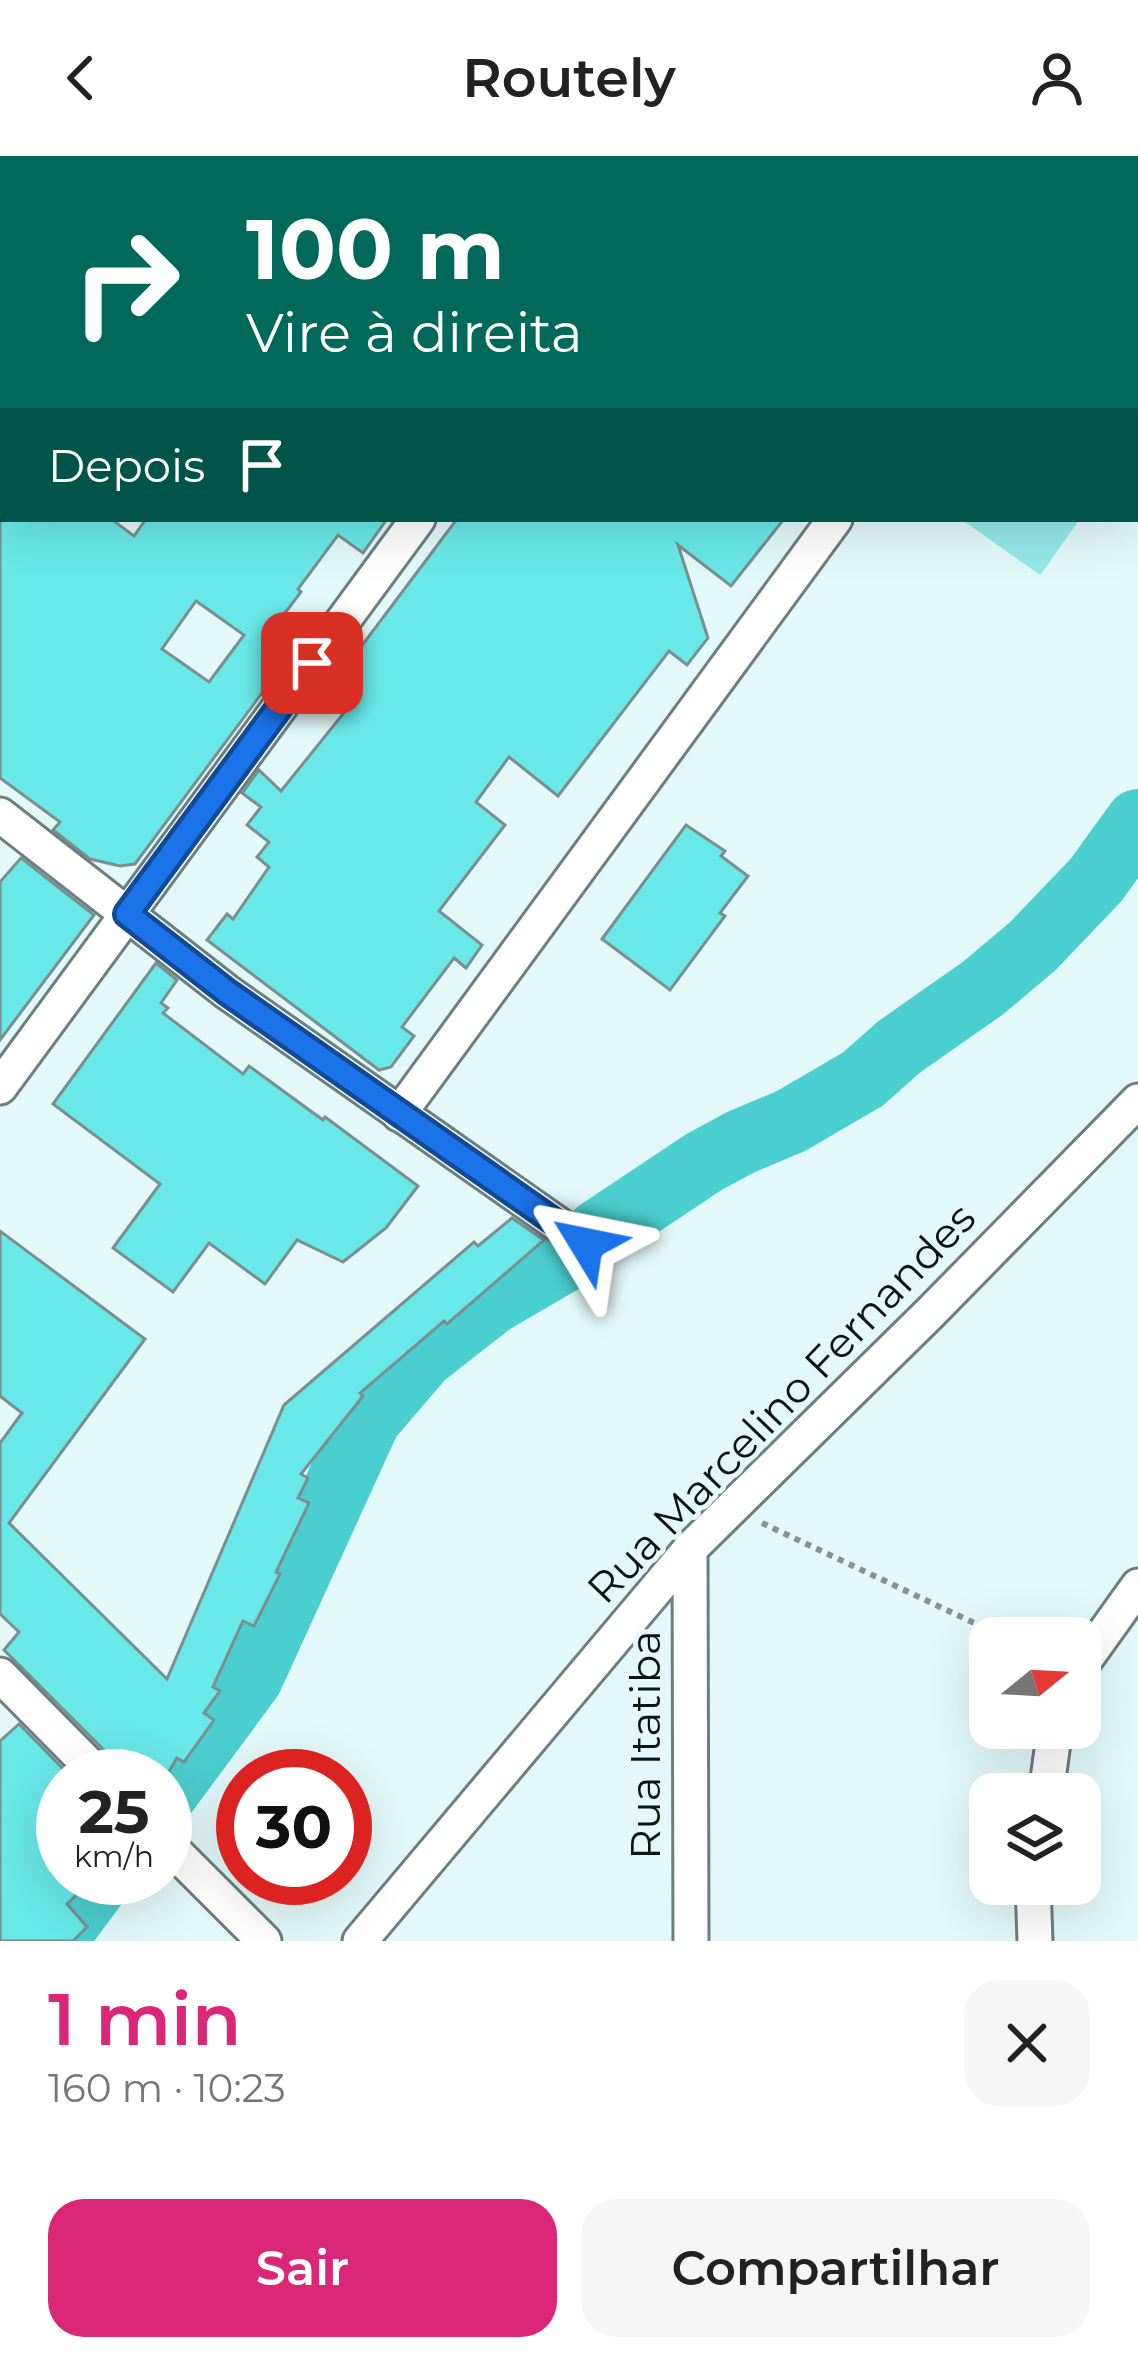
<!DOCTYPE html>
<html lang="pt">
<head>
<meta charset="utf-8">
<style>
	:root { --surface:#fff; --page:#f6f6f6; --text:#222; --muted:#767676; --accent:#db2777 }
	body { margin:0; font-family:Montserrat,sans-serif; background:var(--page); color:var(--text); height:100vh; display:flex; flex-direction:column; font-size:45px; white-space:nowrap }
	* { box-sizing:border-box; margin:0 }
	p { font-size:39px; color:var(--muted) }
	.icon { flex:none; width:66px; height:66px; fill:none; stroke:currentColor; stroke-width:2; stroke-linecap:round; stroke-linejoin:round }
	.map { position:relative; height:1785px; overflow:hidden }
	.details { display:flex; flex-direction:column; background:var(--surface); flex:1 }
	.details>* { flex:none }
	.banner { position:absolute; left:0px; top:0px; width:1140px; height:366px; box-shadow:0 12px 48px #0002; background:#00695c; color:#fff; overflow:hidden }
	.needle { width:78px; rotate:72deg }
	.buttons { position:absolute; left:969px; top:1461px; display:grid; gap:24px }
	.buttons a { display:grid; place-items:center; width:132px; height:132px; border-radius:24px; background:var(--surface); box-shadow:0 12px 48px #0002; font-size:60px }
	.speed { position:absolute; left:36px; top:1593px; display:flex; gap:24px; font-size:60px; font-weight:700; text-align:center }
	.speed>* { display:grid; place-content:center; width:156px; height:156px; border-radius:50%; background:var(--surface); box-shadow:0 12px 48px #0002; line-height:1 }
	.speed small { font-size:30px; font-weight:400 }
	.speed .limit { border:18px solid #d22; background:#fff; color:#111 }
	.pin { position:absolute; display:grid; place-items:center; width:102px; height:102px; color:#fff; margin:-51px; border-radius:24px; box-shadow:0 6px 18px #0006 }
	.me { position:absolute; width:132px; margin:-66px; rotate:305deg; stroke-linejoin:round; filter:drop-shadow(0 0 9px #0008) }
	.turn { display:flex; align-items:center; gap:42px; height:252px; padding:0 48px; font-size:54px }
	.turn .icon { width:156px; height:156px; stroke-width:2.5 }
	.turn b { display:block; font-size:84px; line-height:102px }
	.then { display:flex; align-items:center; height:114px; padding:0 48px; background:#0003; gap:24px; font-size:45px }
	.round { display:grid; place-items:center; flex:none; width:126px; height:126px; border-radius:36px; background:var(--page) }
	.headline { display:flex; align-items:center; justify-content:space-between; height:204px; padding:0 48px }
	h1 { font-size:72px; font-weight:600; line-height:90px; color:var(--accent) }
	.action { display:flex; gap:24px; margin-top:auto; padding:24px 48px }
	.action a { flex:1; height:138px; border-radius:36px; background:var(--accent); color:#fff; font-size:48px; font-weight:600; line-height:138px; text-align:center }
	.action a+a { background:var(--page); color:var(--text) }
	header { display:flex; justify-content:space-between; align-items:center; height:156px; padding:0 48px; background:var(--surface); font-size:54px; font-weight:600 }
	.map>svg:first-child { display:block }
</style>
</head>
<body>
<header><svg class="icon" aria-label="back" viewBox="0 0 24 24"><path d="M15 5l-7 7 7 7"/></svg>Routely<svg class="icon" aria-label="person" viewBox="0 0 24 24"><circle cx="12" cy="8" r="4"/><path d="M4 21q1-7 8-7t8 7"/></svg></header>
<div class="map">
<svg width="1138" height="1785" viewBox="0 0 1138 1785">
	<rect width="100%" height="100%" fill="#e3f9f9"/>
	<polygon fill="#93e9e9" points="961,363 1080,363 1040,419"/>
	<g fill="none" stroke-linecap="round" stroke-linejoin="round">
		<g stroke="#4bcecf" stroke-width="66">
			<polyline points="165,1637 250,1522 368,1263 422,1200 491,1146 578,1095 599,1076 704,1006 741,986 791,965 863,923 899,891 983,832 1033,790 1096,724 1138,666"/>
			<polyline points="53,1785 100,1722"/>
		</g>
	</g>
	<g fill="#69e8e9" stroke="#7a8f8e" stroke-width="3" fill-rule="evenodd">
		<path d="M0 363H111L134 380 146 363H387L363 397 338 379 298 433 301 436 285 457 295 464 280 485 294 494 135 708 120 710 90 703 53 674 60 666 0 622ZM196 445 244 479 209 526 162 493Z"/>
		<polygon points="457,363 784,363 731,430 678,389 708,482 687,509 669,495 558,640 509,601 476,646 505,669 439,755 482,789 466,812 454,802 402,871 414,880 391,911 379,914 207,784 227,758 233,763 269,711 257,701 269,686 247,669 261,651 242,637 259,614 281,635 351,548 330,532"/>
		<polygon points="686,669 725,695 721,700 748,720 720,757 725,760 670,834 602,783"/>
		<polygon points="21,702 94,759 0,884 0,726"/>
		<polygon points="156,807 177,824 161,847 168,852 163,857 243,918 249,910 323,964 325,961 418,1030 386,1072 343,1106 297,1084 265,1128 209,1087 173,1136 113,1092 160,1028 53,948"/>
		<polygon points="512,1062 544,1084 447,1168 444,1165 360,1237 363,1240 301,1318 308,1322 298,1342 309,1347 276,1416 280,1418 254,1470 243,1465 213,1531 220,1535 204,1557 214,1564 184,1606 177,1602 165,1622 120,1620 115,1605 4,1494 19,1476 0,1458 0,1287 22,1257 0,1240 0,1075 145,1183 9,1367 167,1523 284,1249 474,1086 478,1090"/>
		<polygon points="19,1568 70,1620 63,1620 63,1722 94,1722 67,1748 87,1771 73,1785 0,1785 0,1585"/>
	</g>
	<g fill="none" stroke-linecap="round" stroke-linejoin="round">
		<defs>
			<g id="street">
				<polyline points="942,0 946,3"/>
				<polyline points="23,3 24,0"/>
				<polyline points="265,3 267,0"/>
				<polyline points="683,3 685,0"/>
				<polyline points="1098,3 1101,0"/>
				<polyline points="0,101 3,88"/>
				<polyline points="1137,132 1138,133"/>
				<polyline points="0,244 3,242"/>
				<polyline points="0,659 227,836 586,1088"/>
				<polyline points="0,931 418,363"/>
				<polyline points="399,958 835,363"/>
				<polyline points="690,1393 691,1785"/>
				<polyline points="1080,1511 1138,1430"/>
				<polyline points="0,1519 100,1620"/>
				<polyline points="1046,1638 1055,1572"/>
				<polyline points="165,1686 264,1785"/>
				<polyline points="1033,1728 1035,1785"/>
				<polyline points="360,1785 690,1393 930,1157 1138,945"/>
			</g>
		</defs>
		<use href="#street" stroke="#6c7f7f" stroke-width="39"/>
		<polyline stroke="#839393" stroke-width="6" stroke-dasharray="6 6" stroke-linecap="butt" points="762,1367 1006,1482"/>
		<use href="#street" stroke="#fff" stroke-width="33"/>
	</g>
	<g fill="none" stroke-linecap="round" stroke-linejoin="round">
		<defs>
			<polyline id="route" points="312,507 127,758 227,836 586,1088"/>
		</defs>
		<use href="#route" stroke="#114b97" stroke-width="30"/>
		<use href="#route" stroke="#1a73e8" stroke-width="21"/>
	</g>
	<g text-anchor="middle" stroke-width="10" stroke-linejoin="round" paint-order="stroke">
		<g font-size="42" fill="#0c1313" stroke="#e3f9f9">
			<text transform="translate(781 1247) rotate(-46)" y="15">Rua Marcelino Fernandes</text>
			<text transform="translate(645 1589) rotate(-90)" y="15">Rua Itatiba</text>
		</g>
	</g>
</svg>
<div class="buttons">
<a><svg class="needle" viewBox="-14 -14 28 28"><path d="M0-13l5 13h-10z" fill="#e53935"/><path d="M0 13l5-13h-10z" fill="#767676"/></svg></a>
<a><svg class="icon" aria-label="layers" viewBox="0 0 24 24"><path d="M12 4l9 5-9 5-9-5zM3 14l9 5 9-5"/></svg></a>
</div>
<div class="speed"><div>25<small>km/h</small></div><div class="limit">30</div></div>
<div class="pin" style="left:312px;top:507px;background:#d93025"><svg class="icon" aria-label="arrive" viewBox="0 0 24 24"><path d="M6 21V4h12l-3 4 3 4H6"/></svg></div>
<svg class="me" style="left:586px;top:1088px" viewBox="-20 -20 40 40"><path d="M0-17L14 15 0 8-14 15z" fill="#1a73e8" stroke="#fff" stroke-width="4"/></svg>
<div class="banner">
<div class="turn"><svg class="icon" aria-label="right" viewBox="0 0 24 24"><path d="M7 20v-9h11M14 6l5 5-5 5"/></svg><div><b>100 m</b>Vire à direita</div></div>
<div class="then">Depois<svg class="icon" aria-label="arrive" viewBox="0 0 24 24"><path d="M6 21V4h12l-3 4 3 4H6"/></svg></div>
</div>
</div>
<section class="details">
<div class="headline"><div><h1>1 min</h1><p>160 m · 10:23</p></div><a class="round"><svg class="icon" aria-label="close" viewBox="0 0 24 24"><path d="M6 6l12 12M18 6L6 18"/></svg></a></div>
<div class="action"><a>Sair</a><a>Compartilhar</a></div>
</section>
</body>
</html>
